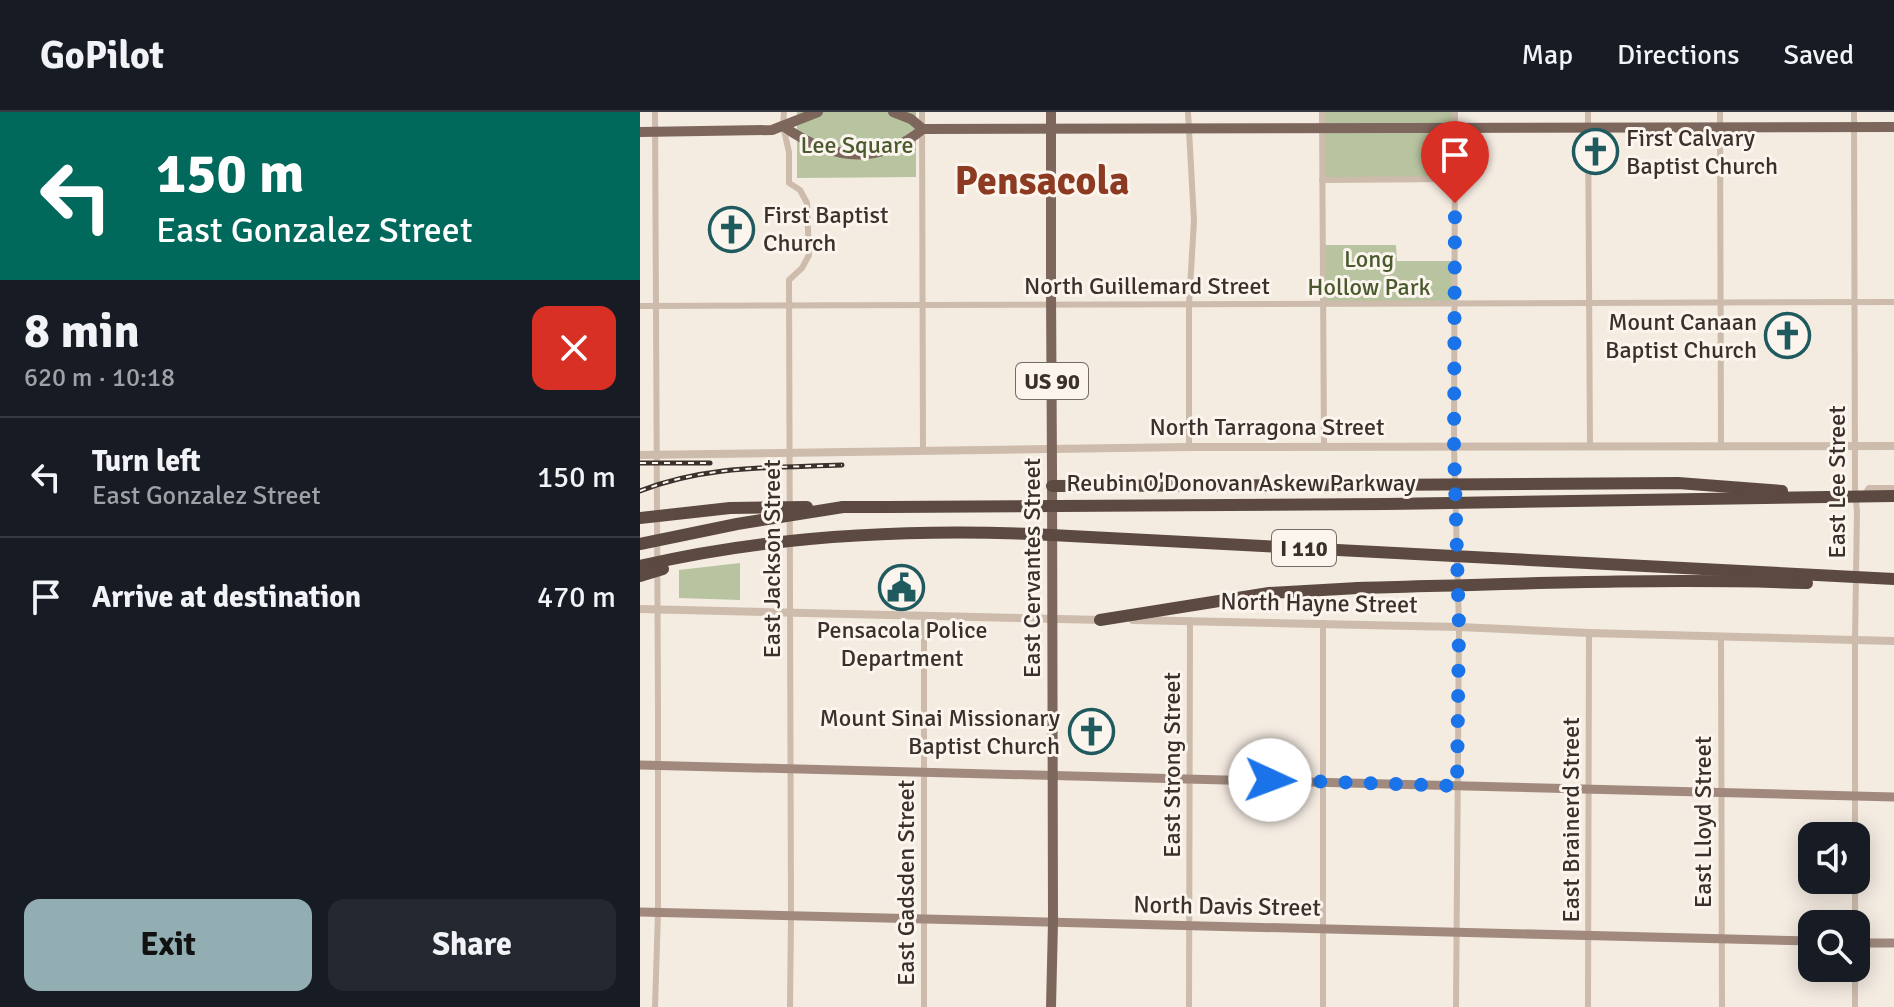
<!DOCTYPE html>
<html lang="en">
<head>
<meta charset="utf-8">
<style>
	:root { --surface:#171b24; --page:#242831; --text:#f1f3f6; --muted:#9ea1a6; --line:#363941; --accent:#92aeb2 }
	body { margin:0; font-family:Signika,sans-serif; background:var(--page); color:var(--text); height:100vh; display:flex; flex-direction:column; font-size:30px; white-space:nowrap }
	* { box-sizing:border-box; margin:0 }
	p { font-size:26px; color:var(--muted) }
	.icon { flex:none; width:44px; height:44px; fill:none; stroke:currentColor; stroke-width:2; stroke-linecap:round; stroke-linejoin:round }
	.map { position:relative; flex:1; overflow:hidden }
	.drawer { display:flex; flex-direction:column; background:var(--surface); width:640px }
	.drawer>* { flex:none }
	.banner { background:#00695c; color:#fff; overflow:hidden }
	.tools { position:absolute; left:1158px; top:710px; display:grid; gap:16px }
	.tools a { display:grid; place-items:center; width:72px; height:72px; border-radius:16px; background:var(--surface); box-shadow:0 4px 20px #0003; font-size:40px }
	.pin { position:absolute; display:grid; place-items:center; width:68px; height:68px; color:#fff; margin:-82px -34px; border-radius:50% 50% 50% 0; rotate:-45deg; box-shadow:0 0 8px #0007 }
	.pin .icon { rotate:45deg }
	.me { position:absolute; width:88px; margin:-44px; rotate:92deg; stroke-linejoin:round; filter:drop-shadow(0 0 6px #0008) }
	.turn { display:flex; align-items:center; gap:28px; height:168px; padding:0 24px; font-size:36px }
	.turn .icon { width:104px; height:104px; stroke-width:2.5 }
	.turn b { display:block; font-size:56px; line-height:68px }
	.round { display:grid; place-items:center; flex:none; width:84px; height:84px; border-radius:16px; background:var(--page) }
	.overview { display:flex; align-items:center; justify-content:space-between; height:136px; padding:0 24px }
	h1 { font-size:48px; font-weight:700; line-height:60px }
	.action { display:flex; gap:16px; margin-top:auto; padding:16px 24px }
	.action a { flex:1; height:92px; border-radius:16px; background:var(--accent); color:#111; font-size:32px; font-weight:700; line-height:92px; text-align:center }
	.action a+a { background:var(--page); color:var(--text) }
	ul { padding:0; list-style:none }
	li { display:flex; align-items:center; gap:24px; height:120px; padding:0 24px; border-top:2px solid var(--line) }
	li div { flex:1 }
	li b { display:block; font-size:30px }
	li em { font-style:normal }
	header { display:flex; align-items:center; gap:48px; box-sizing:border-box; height:112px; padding:0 40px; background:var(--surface); border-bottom:2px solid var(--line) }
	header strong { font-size:38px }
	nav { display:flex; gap:44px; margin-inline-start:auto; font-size:28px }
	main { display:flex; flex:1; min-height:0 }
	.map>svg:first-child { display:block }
</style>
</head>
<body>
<header>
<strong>GoPilot</strong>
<nav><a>Map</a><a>Directions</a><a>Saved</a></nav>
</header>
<main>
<section class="drawer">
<div class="banner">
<div class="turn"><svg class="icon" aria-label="left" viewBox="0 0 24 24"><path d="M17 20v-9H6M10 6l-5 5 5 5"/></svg><div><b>150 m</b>East Gonzalez Street</div></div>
</div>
<div class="overview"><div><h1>8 min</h1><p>620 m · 10:18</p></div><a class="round" style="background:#d93025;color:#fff"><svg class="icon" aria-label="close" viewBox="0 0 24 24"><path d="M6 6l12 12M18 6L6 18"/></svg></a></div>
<ul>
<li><svg class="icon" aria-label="left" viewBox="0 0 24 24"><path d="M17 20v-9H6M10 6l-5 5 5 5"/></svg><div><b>Turn left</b><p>East Gonzalez Street</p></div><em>150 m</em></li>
<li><svg class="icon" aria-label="arrive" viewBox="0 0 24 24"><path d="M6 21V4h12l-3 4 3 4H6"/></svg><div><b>Arrive at destination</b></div><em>470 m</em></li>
</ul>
<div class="action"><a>Exit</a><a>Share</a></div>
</section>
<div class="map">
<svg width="1254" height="895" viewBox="0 0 1254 895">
	<rect width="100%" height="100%" fill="#f4ebe1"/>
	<g fill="#b8c4a0">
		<polygon points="157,0 276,0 276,65 157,66"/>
		<polygon points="682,0 815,0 815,67 682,68"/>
		<polygon points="682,133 756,133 757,149 815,149 815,191 683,192"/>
		<polygon points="100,451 100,488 39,486 39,458"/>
	</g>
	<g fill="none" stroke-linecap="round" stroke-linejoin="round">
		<g stroke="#cdbbac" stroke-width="6">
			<polyline points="15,0 18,597 18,800 15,895"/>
			<polyline points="144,0 143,14 149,40 149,71 160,78 167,91 169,143 162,156 149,168 151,804 150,895"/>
			<polyline points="282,0 283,338"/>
			<polyline points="548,0 554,109 549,192 549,335"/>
			<polyline points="682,0 684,335"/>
			<polyline points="815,0 814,335 819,515 816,895"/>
			<polyline points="948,0 950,335"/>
			<polyline points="1080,0 1081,334"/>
			<polyline points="1214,0 1215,376 1217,400 1215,528 1215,724"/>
			<polyline points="682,68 815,67"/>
			<polyline points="0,194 1254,190"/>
			<polyline points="1223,385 1229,376 1254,376"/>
			<polyline points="284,504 284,895"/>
			<polyline points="1081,524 1082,895"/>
			<polyline points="1215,768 1215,812"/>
			<polyline points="1215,856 1215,895"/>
			<polyline points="549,895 550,508"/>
			<polyline points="683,895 683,511"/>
			<polyline points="948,895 949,521"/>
		</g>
		<g stroke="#cdbbac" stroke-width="8">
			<polyline points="0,343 549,335 1254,334"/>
			<polyline points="0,497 463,508"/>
			<polyline points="493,508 819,515 949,521 1254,529"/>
		</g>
		<g stroke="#a18a7d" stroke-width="9">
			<polyline points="0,653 1254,685"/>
			<polyline points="0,800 1172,829"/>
			<polyline points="1216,831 1254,831"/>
		</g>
		<g stroke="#7d675c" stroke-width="10">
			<polyline points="253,0 271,7 283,17"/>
			<polyline points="411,0 411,179"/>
			<path d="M143 14C189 47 237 55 283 17L1254 15"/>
			<polyline points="0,20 132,18 178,0"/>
			<polyline points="411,895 413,810 412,358"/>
		</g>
		<g stroke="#5c4a42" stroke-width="12">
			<polyline points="412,374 724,373"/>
			<polyline points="203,395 248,395"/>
			<polyline points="460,508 629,481 718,476"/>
		</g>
		<defs>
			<g id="rail">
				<polyline points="0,351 70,351"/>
				<path d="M0 379C67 353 132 356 202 353"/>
			</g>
		</defs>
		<use href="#rail" stroke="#3b302b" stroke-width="5"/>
		<use href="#rail" stroke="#fbf5ee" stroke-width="2" stroke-dasharray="6" stroke-linecap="butt"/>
		<polyline stroke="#7d675c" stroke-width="10" points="411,179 412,358"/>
		<g stroke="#5c4a42" stroke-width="12">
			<polyline points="724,373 1038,371 1142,379"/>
			<polyline points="248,395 747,392 1254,384"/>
			<polyline points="0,406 90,396 167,395"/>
			<polyline points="0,432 97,412 203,395"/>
			<path d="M0 454C128 424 261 417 392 422L1254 467"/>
			<polyline points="0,464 23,457"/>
			<path d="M718 476C868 472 1017 466 1167 471"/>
		</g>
	</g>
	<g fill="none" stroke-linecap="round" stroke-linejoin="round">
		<polyline stroke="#1a73e8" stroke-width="14" stroke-dasharray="0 25.2" points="630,668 817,674 819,515 814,335 815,91"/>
	</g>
	<defs>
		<symbol id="church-ring" viewBox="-11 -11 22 22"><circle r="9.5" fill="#fbf5ee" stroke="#1f5a5e" stroke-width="1.5"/><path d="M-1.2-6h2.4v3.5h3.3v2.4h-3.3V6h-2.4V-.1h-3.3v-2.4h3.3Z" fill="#1f5a5e"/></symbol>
		<symbol id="civic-ring" viewBox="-11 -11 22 22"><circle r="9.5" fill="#fbf5ee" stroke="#1f5a5e" stroke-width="1.5"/><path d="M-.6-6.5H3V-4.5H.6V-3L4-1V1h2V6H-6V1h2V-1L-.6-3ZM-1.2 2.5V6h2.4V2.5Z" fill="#1f5a5e"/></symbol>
	</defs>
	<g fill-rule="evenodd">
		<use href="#church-ring" x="930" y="14" width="51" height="51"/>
		<use href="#church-ring" x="66" y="92" width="51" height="51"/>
		<use href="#church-ring" x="1122" y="198" width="51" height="51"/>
		<use href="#civic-ring" x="236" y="450" width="51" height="51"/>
		<use href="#church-ring" x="426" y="594" width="51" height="51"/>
	</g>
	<g text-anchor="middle" stroke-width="6" stroke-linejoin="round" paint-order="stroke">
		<g fill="#fbf5ee" stroke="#756b66" stroke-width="2">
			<rect x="376" y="251" width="72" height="36" rx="6"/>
			<rect x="632" y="418" width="64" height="36" rx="6"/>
		</g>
		<g font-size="22" font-weight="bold" fill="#3b302b">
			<text x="412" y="277">US 90</text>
			<text x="664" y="444">I 110</text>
		</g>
		<g font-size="24" fill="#3b302b" stroke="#fbf5ee" text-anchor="start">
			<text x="986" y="34">First Calvary<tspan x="986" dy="28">Baptist Church</tspan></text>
			<text x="123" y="111">First Baptist<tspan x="123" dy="28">Church</tspan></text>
			<text x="1117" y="218" text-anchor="end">Mount Canaan<tspan x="1117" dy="28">Baptist Church</tspan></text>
			<text x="262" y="526" text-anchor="middle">Pensacola Police<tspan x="262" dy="28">Department</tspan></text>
			<text x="420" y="614" text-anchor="end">Mount Sinai Missionary<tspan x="420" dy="28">Baptist Church</tspan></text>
		</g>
		<g font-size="24" fill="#4a5a2e" stroke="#fbf5ee">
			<text x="217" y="41">Lee Square</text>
			<text x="729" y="155">Long<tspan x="729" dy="28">Hollow Park</tspan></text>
		</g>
		<g font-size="24" fill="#3b302b" stroke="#fbf5ee">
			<text x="507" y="182">North Guillemard Street</text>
			<text x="627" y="323">North Tarragona Street</text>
			<text transform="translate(1197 370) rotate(-90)" y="8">East Lee Street</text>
			<text x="601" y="379">Reubin O'Donovan Askew Parkway</text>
			<text transform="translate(132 447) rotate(-90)" y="8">East Jackson Street</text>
			<text transform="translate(392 456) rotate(-90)" y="8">East Cervantes Street</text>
			<text transform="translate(679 491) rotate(1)" y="8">North Hayne Street</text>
			<text transform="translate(532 653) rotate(-90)" y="8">East Strong Street</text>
			<text transform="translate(931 708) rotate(-90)" y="8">East Brainerd Street</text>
			<text transform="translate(1063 710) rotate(-90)" y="8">East Lloyd Street</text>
			<text transform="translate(266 771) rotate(-90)" y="8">East Gadsden Street</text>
			<text transform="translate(587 794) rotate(1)" y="8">North Davis Street</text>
		</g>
		<g font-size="40" font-weight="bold" fill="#8c3b22" stroke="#fbf5ee">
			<text x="402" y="82">Pensacola</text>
		</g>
	</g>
</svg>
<div class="tools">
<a><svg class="icon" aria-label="sound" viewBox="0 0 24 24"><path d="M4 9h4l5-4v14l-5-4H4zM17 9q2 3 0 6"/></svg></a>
<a><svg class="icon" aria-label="search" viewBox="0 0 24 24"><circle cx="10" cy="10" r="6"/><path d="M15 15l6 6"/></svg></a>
</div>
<div class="pin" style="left:815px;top:91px;background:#d93025"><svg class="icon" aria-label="arrive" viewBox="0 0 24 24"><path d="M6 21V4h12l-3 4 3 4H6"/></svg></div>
<svg class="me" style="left:630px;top:668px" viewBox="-20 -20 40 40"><circle r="19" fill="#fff"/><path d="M0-13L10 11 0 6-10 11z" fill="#1a73e8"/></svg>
</div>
</main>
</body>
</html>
